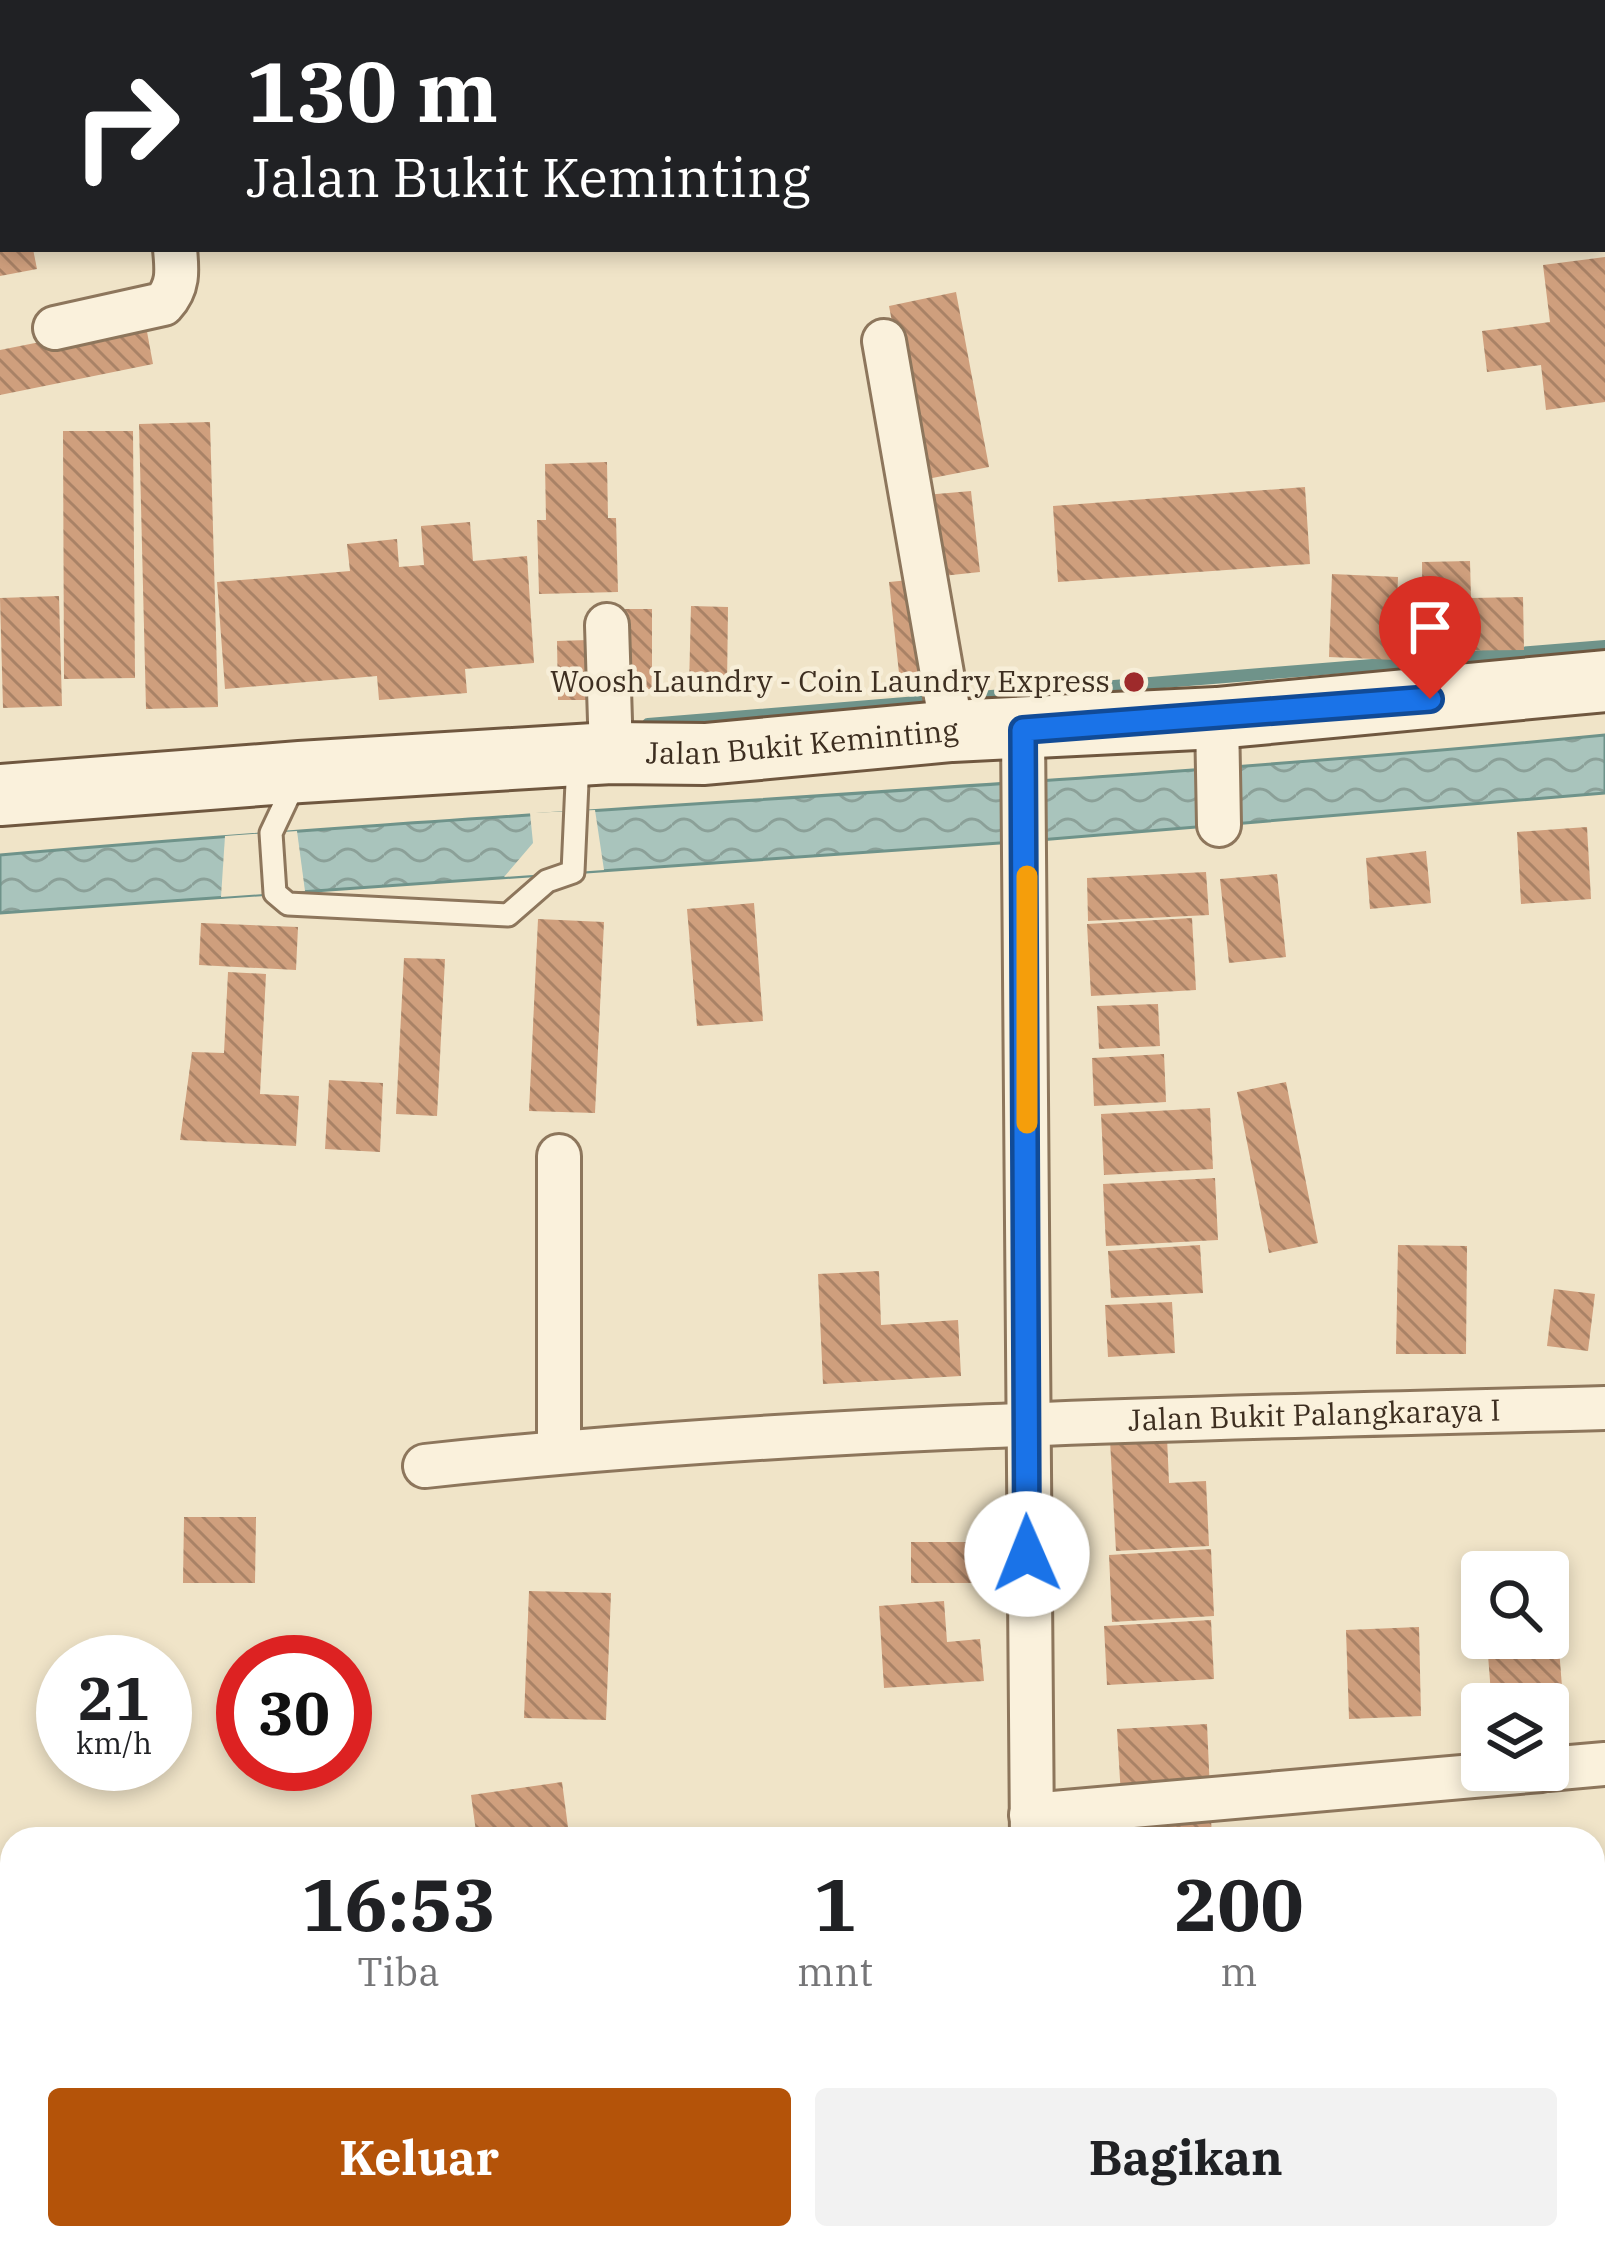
<!DOCTYPE html>
<html lang="id">
<head>
<meta charset="utf-8">
<style>
	:root { --surface:#fff; --page:#f2f2f2; --text:#202124; --muted:#757577; --accent:#b45309 }
	body { margin:0; font-family:"IBM Plex Serif",serif; background:var(--page); color:var(--text); height:100vh; display:flex; flex-direction:column; font-size:45px; white-space:nowrap }
	* { box-sizing:border-box; margin:0 }
	p { font-size:39px; color:var(--muted) }
	.icon { flex:none; width:66px; height:66px; fill:none; stroke:currentColor; stroke-width:2; stroke-linecap:round; stroke-linejoin:round }
	.map { position:relative; flex:1; overflow:hidden }
	.details { position:absolute; left:0px; top:1827px; width:1605px; height:423px; display:flex; flex-direction:column; background:var(--surface); border-radius:36px 36px 0 0; box-shadow:0 6px 18px #0003 }
	.details>* { flex:none }
	.banner { position:absolute; left:0px; top:0px; width:1605px; height:252px; box-shadow:0 6px 18px #0003; background:#202124; color:#fff; overflow:hidden }
	.controls { position:absolute; left:1461px; top:1551px; display:grid; gap:24px }
	.controls a { display:grid; place-items:center; width:108px; height:108px; border-radius:12px; background:var(--surface); box-shadow:0 6px 18px #0003; font-size:60px }
	.speed { position:absolute; left:36px; top:1635px; display:flex; gap:24px; font-size:60px; font-weight:700; text-align:center }
	.speed>* { display:grid; place-content:center; width:156px; height:156px; border-radius:50%; background:var(--surface); box-shadow:0 6px 18px #0003; line-height:1 }
	.speed small { font-size:30px; font-weight:400 }
	.speed .limit { border:18px solid #d22; background:#fff; color:#111 }
	.pin { position:absolute; display:grid; place-items:center; width:102px; height:102px; color:#fff; margin:-123px -51px; border-radius:50% 50% 50% 0; rotate:-45deg; box-shadow:0 0 12px #0007 }
	.pin .icon { rotate:45deg }
	.me { position:absolute; width:132px; margin:-66px; rotate:359deg; stroke-linejoin:round; filter:drop-shadow(0 0 9px #0008) }
	.turn { display:flex; align-items:center; gap:42px; height:252px; padding:0 48px; font-size:54px }
	.turn .icon { width:156px; height:156px; stroke-width:2.5 }
	.turn b { display:block; font-size:84px; line-height:102px }
	.eta { display:flex; justify-content:space-evenly; align-items:center; height:204px; text-align:center }
	.eta b { font-size:72px; font-weight:700; line-height:84px }
	.button { display:flex; gap:24px; margin-top:auto; padding:24px 48px }
	.button a { flex:1; height:138px; border-radius:12px; background:var(--accent); color:#fff; font-size:48px; font-weight:700; line-height:138px; text-align:center }
	.button a+a { background:var(--page); color:var(--text) }
	.map>svg:first-child { display:block }
</style>
</head>
<body>
<div class="map">
<svg width="1605" height="2248" viewBox="0 0 1605 2248">
	<defs>
		<pattern id="water-waves" width="16" height="10" patternUnits="userSpaceOnUse" patternTransform="scale(3)"><rect width="16" height="10" fill="#a9c4bc"/><path d="M0 5q4-4 8 0t8 0" fill="none" stroke="#8ba098"/></pattern>
		<pattern id="building-back-hatch" width="6" height="6" patternUnits="userSpaceOnUse" patternTransform="scale(3)"><rect width="6" height="6" fill="#cf9f7d"/><path d="M-1 5l2 2M0 0l6 6M5-1l2 2" fill="none" stroke="#a98266"/></pattern>
	</defs>
	<rect width="100%" height="100%" fill="#f0e4c8"/>
	<path fill="url(#water-waves)" stroke="#6f938a" stroke-width="3" d="M1605 735V793L1027 841 0 913V855C535 808 1071 787 1605 735Z"/>
	<g fill="#f0e4c8">
		<polygon points="595,810 604,870 504,877 533,843 530,813"/>
		<polygon points="297,831 305,891 221,897 225,836"/>
	</g>
	<g fill="none" stroke-linecap="round" stroke-linejoin="round">
		<polyline stroke="#6f938a" stroke-width="12" points="648,724 1605,646"/>
	</g>
	<g fill="url(#building-back-hatch)">
		<polygon points="0,249 33,249 37,269 0,276"/>
		<polygon points="1605,257 1605,402 1546,410 1541,365 1487,372 1482,331 1550,322 1543,265"/>
		<polygon points="956,292 989,467 922,480 889,306"/>
		<polygon points="145,321 153,364 0,395 0,350"/>
		<polygon points="210,422 218,707 146,709 139,424"/>
		<polygon points="63,431 133,431 135,678 64,679"/>
		<polygon points="607,462 608,518 616,518 618,592 539,594 537,520 546,520 545,464"/>
		<polygon points="1305,487 1310,564 1058,582 1053,506"/>
		<polygon points="971,491 980,572 933,577 925,495"/>
		<polygon points="470,522 473,561 527,556 534,663 465,669 467,693 379,700 377,676 225,689 217,582 350,571 347,544 397,539 399,567 424,565 421,526"/>
		<polygon points="1470,561 1471,598 1523,597 1524,650 1423,651 1422,562"/>
		<polygon points="1332,574 1398,577 1395,660 1329,657"/>
		<polygon points="919,579 930,678 900,682 889,582"/>
		<polygon points="59,596 62,706 3,708 0,598"/>
		<polygon points="691,606 728,607 727,687 689,687"/>
		<polygon points="625,609 652,609 652,689 625,690"/>
		<polygon points="588,640 589,700 558,700 557,641"/>
		<polygon points="1587,827 1591,899 1521,904 1517,832"/>
		<polygon points="1426,851 1431,903 1370,909 1366,858"/>
		<polygon points="1206,872 1209,915 1088,921 1087,878"/>
		<polygon points="1277,874 1286,957 1229,963 1220,879"/>
		<polygon points="754,903 763,1021 697,1026 687,909"/>
		<polygon points="1192,918 1196,990 1091,996 1087,924"/>
		<polygon points="538,919 604,922 595,1113 529,1111"/>
		<polygon points="201,923 298,927 296,970 199,965"/>
		<polygon points="404,958 445,959 437,1116 396,1114"/>
		<polygon points="228,972 266,974 260,1094 299,1096 296,1146 180,1140 192,1052 224,1053"/>
		<polygon points="1158,1004 1160,1046 1099,1049 1097,1006"/>
		<polygon points="1164,1054 1166,1102 1094,1106 1092,1058"/>
		<polygon points="329,1080 383,1083 380,1152 325,1149"/>
		<polygon points="1286,1082 1318,1243 1269,1253 1237,1092"/>
		<polygon points="1210,1108 1213,1169 1104,1175 1101,1114"/>
		<polygon points="1215,1178 1218,1240 1106,1246 1103,1184"/>
		<polygon points="1200,1245 1203,1293 1111,1298 1108,1251"/>
		<polygon points="1398,1245 1467,1246 1466,1354 1396,1354"/>
		<polygon points="879,1271 881,1325 958,1320 961,1376 823,1384 818,1274"/>
		<polygon points="1554,1289 1595,1294 1588,1351 1547,1346"/>
		<polygon points="1172,1302 1175,1353 1108,1357 1105,1305"/>
		<polygon points="1167,1437 1169,1483 1206,1481 1209,1546 1116,1551 1110,1440"/>
		<polygon points="184,1517 256,1517 255,1583 183,1583"/>
		<rect x="911" y="1542" width="91" height="41"/>
		<polygon points="1211,1549 1214,1616 1112,1622 1109,1555"/>
		<polygon points="529,1591 611,1593 606,1720 524,1718"/>
		<polygon points="944,1601 947,1642 980,1639 984,1681 884,1688 879,1606"/>
		<polygon points="1211,1620 1214,1679 1107,1685 1104,1626"/>
		<polygon points="1419,1627 1421,1716 1349,1719 1346,1630"/>
		<polygon points="1558,1635 1562,1687 1491,1694 1487,1642"/>
		<polygon points="1207,1724 1210,1792 1121,1797 1117,1729"/>
		<polygon points="562,1782 569,1835 477,1839 471,1795"/>
		<polygon points="1211,1819 1212,1839 1146,1839 1145,1822"/>
		<polygon points="0,1943 12,1943 12,2012 0,2011"/>
		<polygon points="0,2017 12,2018 12,2092 0,2092"/>
		<polygon points="928,2238 929,2248 862,2248 862,2245"/>
		<polygon points="1125,2238 1243,2238 1242,2248 1125,2248"/>
	</g>
	<g fill="none" stroke-linecap="round" stroke-linejoin="round">
		<defs>
			<g id="lane">
				<polyline points="978,0 979,3"/>
				<polyline points="297,778 271,833 275,893 288,904 508,915 547,881 573,872 578,760"/>
			</g>
			<g id="street">
				<polyline points="457,0 458,3"/>
				<polyline points="1602,23 1605,23"/>
				<path d="M55 328 163 304C179 287 177 270 175 249"/>
				<polyline points="884,341 952,731"/>
				<polyline points="607,625 611,753"/>
				<polyline points="1217,718 1219,825"/>
				<polyline points="1023,730 1032,1839"/>
				<polyline points="559,1156 559,1452"/>
				<path id="s1" d="M425 1466C817 1424 1211 1418 1605 1408"/>
				<polyline points="1548,1769 1605,1764"/>
				<polyline points="1031,1815 1541,1770"/>
				<polyline points="0,1928 12,1928"/>
				<polyline points="0,2115 12,2116"/>
				<polyline points="1593,2160 1605,2160"/>
				<polyline points="1059,2238 1059,2248"/>
				<polyline points="694,2248 805,2238"/>
			</g>
			<g id="secondary">
				<polyline points="188,3 200,0"/>
				<polyline points="0,51 3,50"/>
				<path id="s2" d="M0 795 300 772 611 753 705 754 952 731 1217 718 1605 681"/>
			</g>
		</defs>
		<use href="#lane" stroke="#8d765c" stroke-width="27"/>
		<use href="#street" stroke="#8d765c" stroke-width="48"/>
		<use href="#secondary" stroke="#6f573f" stroke-width="66"/>
		<use href="#lane" stroke="#faf1dc" stroke-width="21"/>
		<use href="#street" stroke="#faf1dc" stroke-width="42"/>
		<use href="#secondary" stroke="#faf1dc" stroke-width="60"/>
	</g>
	<g fill="none" stroke-linecap="round" stroke-linejoin="round">
		<defs>
			<polyline id="route" points="1027,1554 1023,730 1430,699"/>
		</defs>
		<use href="#route" stroke="#114b97" stroke-width="30"/>
		<use href="#route" stroke="#1a73e8" stroke-width="21"/>
		<polyline stroke="#f59e0b" stroke-width="21" points="1027,876 1027,1123"/>
	</g>
	<circle fill="#9e2a2b" stroke="#f7eed8" stroke-width="4.5" cx="1134" cy="682" r="12"/>
	<g text-anchor="middle" stroke-width="9" stroke-linejoin="round" paint-order="stroke">
		<g font-size="30" fill="#3d2e20" stroke="#f7eed8" text-anchor="end">
			<text x="1110" y="692">Woosh Laundry - Coin Laundry Express</text>
		</g>
		<g font-size="30" fill="#3d2e20" stroke="#f7eed8">
			<text dy="10" stroke="none"><textPath href="#s2" startOffset="804">Jalan Bukit Keminting</textPath></text>
			<text dy="10" stroke="none"><textPath href="#s1" startOffset="891">Jalan Bukit Palangkaraya I</textPath></text>
		</g>
	</g>
</svg>
<div class="controls">
<a><svg class="icon" aria-label="search" viewBox="0 0 24 24"><circle cx="10" cy="10" r="6"/><path d="M15 15l6 6"/></svg></a>
<a><svg class="icon" aria-label="layers" viewBox="0 0 24 24"><path d="M12 4l9 5-9 5-9-5zM3 14l9 5 9-5"/></svg></a>
</div>
<div class="speed"><div>21<small>km/h</small></div><div class="limit">30</div></div>
<div class="pin" style="left:1430px;top:699px;background:#d93025"><svg class="icon" aria-label="arrive" viewBox="0 0 24 24"><path d="M6 21V4h12l-3 4 3 4H6"/></svg></div>
<svg class="me" style="left:1027px;top:1554px" viewBox="-20 -20 40 40"><circle r="19" fill="#fff"/><path d="M0-13L10 11 0 6-10 11z" fill="#1a73e8"/></svg>
<div class="banner">
<div class="turn"><svg class="icon" aria-label="right" viewBox="0 0 24 24"><path d="M7 20v-9h11M14 6l5 5-5 5"/></svg><div><b>130 m</b>Jalan Bukit Keminting</div></div>
</div>
<section class="details">
<div class="eta">
<div><b>16:53</b><p>Tiba</p></div>
<div><b>1</b><p>mnt</p></div>
<div><b>200</b><p>m</p></div>
</div>
<div class="button"><a>Keluar</a><a>Bagikan</a></div>
</section>
</div>
</body>
</html>
